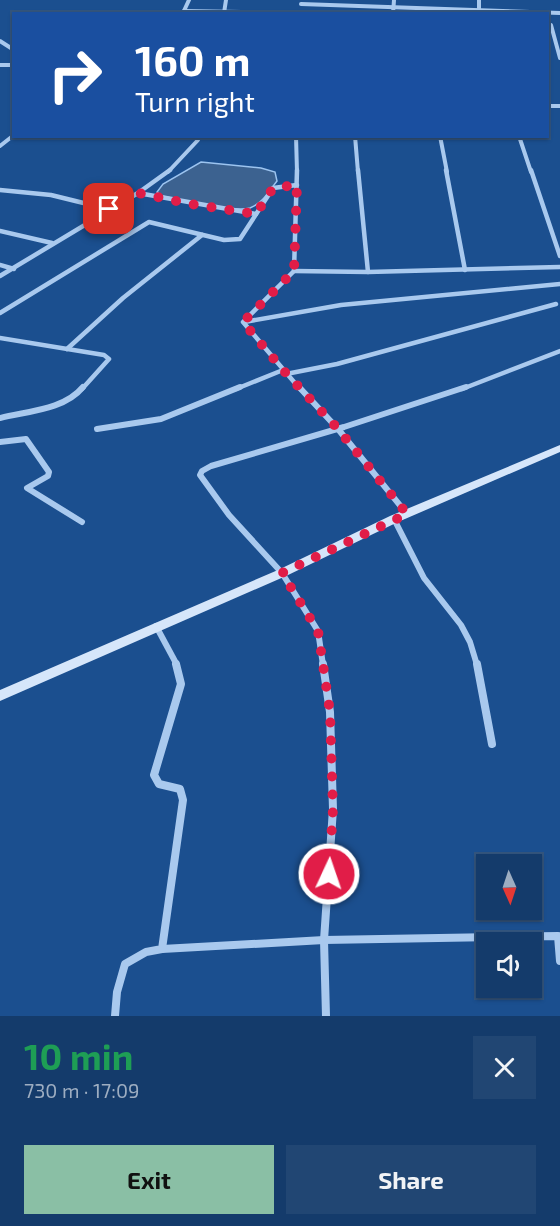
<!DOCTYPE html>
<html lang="en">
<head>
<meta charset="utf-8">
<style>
	:root { --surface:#143b6b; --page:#214673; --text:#f1f3f6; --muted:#9dadc1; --line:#33557e; --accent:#8abfa5 }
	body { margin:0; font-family:"Exo 2",sans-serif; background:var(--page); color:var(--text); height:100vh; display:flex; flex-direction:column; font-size:22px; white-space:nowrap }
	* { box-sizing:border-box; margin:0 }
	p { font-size:20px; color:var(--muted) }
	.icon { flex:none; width:33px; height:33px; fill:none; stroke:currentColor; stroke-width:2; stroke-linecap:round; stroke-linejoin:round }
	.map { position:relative; height:1016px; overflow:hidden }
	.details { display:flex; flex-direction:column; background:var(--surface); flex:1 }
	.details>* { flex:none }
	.hud { position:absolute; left:12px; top:12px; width:537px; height:126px; border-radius:0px; box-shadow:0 2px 4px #0004,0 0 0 2px var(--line); background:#1a4fa0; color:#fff; overflow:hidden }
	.needle { width:39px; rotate:177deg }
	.controls { position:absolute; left:476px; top:854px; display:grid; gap:12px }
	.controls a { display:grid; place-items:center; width:66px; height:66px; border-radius:0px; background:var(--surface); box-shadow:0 2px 4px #0004,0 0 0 2px var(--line); font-size:30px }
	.pin { position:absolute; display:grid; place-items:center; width:51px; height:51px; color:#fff; margin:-26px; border-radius:12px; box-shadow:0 3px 9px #0006 }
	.me { position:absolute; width:66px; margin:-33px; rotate:3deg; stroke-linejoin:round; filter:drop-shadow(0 0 4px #0008) }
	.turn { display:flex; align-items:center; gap:21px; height:126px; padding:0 24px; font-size:27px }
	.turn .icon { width:78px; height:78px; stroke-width:2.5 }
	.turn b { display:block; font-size:42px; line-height:51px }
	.round { display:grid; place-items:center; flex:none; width:63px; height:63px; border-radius:0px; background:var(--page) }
	.summary { display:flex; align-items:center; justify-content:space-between; height:102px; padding:0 24px }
	h1 { font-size:36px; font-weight:700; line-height:45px; color:#1e9e55 }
	.primary-button { display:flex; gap:12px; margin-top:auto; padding:12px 24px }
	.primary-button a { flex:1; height:69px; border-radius:0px; background:var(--accent); color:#111; font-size:24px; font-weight:700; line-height:69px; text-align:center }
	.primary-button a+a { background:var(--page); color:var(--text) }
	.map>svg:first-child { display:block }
</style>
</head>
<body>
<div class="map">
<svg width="560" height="1016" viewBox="0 0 560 1016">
	<rect width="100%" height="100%" fill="#1b4f8f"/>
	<path fill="#3c6290" stroke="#9cc4f0" stroke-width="1.5" d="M201 162 261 168 275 172 277 181C269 191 263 203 250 208 234 213 181 200 162 196L157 192 163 184Z"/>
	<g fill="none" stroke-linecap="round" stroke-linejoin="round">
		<g stroke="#a9c9ee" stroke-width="4">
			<polyline points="479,0 479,13"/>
			<polyline points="301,4 560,13"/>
			<polyline points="184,11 300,13"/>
			<polyline points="48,12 123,14"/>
			<polyline points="183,13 189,0"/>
			<polyline points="224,13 226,0"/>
			<polyline points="393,14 394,0"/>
			<polyline points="551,25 560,58"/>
			<polyline points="0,41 14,50"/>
			<polyline points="0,65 14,65"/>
			<polyline points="548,106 560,106"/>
			<polyline points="296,136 297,172"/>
			<polyline points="355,136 358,172"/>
			<polyline points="440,136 447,172"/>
			<polyline points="519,136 531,172"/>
			<polyline points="0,146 14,135"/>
			<polyline points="168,172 198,140 194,136"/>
		</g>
		<g stroke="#a9c9ee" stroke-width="4.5">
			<polyline points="297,170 294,271 243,322 300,389"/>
			<polyline points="358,170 368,272"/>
			<polyline points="446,170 465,270"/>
			<polyline points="531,170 560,256"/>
			<polyline points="0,190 51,195 108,209"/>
			<polyline points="138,193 256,214"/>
			<polyline points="0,231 52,243"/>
			<polyline points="0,265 14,269"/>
			<polyline points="294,271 368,272 560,267"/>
			<polyline points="0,276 138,193 170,170"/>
			<polyline points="0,313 149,222 224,240 240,239 273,188 297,185"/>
			<polyline points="244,322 341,305 560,284"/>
			<polyline points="0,338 104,355 109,359 82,389"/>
			<polyline points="67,349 123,298 202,235"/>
			<polyline points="286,374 337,364 556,304"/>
			<polyline points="236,389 283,370"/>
			<polyline points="462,389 560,351"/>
		</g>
		<g stroke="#a9c9ee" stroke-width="6">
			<polyline points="299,387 338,429 407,514"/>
			<path d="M0 418C28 411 64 410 83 387"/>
			<polyline points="97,429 161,419 240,387"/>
			<polyline points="0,442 26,439 49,472 48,476 27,488 82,522"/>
			<polyline points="394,519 424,578 461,625 470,642 477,665"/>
			<polyline points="156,626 177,665"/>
			<polyline points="323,665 318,631 282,573 229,515 200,475 202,471 211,466 344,427 466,387"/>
		</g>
		<g stroke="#a9c9ee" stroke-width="8">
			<polyline points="323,664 330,712 333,809 324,940 326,1016"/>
			<polyline points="477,664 492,744"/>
			<polyline points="162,949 324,940 558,936 560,961"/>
			<polyline points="115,1016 117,992 125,964 146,952 162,949 183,800 180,789 159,784 154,775 181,684 176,664"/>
		</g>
		<polygon fill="#d6e6fa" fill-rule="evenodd" points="560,445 560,452 398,522 286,576 0,701 0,690 278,570 390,516"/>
	</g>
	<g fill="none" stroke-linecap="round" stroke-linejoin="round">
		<polyline stroke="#e11d48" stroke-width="10" stroke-dasharray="0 18" points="109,209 138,193 190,204 256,214 273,188 297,185 294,271 243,322 283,370 338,429 407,514 282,573 318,631 330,712 333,809 329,874"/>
	</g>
</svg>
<div class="controls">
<a><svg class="needle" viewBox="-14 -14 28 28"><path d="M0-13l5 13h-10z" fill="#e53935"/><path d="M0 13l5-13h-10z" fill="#9dadc1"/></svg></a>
<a><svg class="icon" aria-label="sound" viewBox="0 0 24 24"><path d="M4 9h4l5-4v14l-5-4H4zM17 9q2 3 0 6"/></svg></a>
</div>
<div class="pin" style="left:109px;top:209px;background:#d93025"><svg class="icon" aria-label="arrive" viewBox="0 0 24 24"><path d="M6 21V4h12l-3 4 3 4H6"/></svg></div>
<svg class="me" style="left:329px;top:874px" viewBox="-20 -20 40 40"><circle r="17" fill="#e11d48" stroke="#fff" stroke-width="3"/><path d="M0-11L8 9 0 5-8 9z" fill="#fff"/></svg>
<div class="hud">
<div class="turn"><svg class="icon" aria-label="right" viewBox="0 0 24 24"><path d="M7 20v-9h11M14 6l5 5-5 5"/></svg><div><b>160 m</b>Turn right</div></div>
</div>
</div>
<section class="details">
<div class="summary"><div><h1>10 min</h1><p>730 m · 17:09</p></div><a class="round"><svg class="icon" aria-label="close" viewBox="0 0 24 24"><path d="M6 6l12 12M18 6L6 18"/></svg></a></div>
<div class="primary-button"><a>Exit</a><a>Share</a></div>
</section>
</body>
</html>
